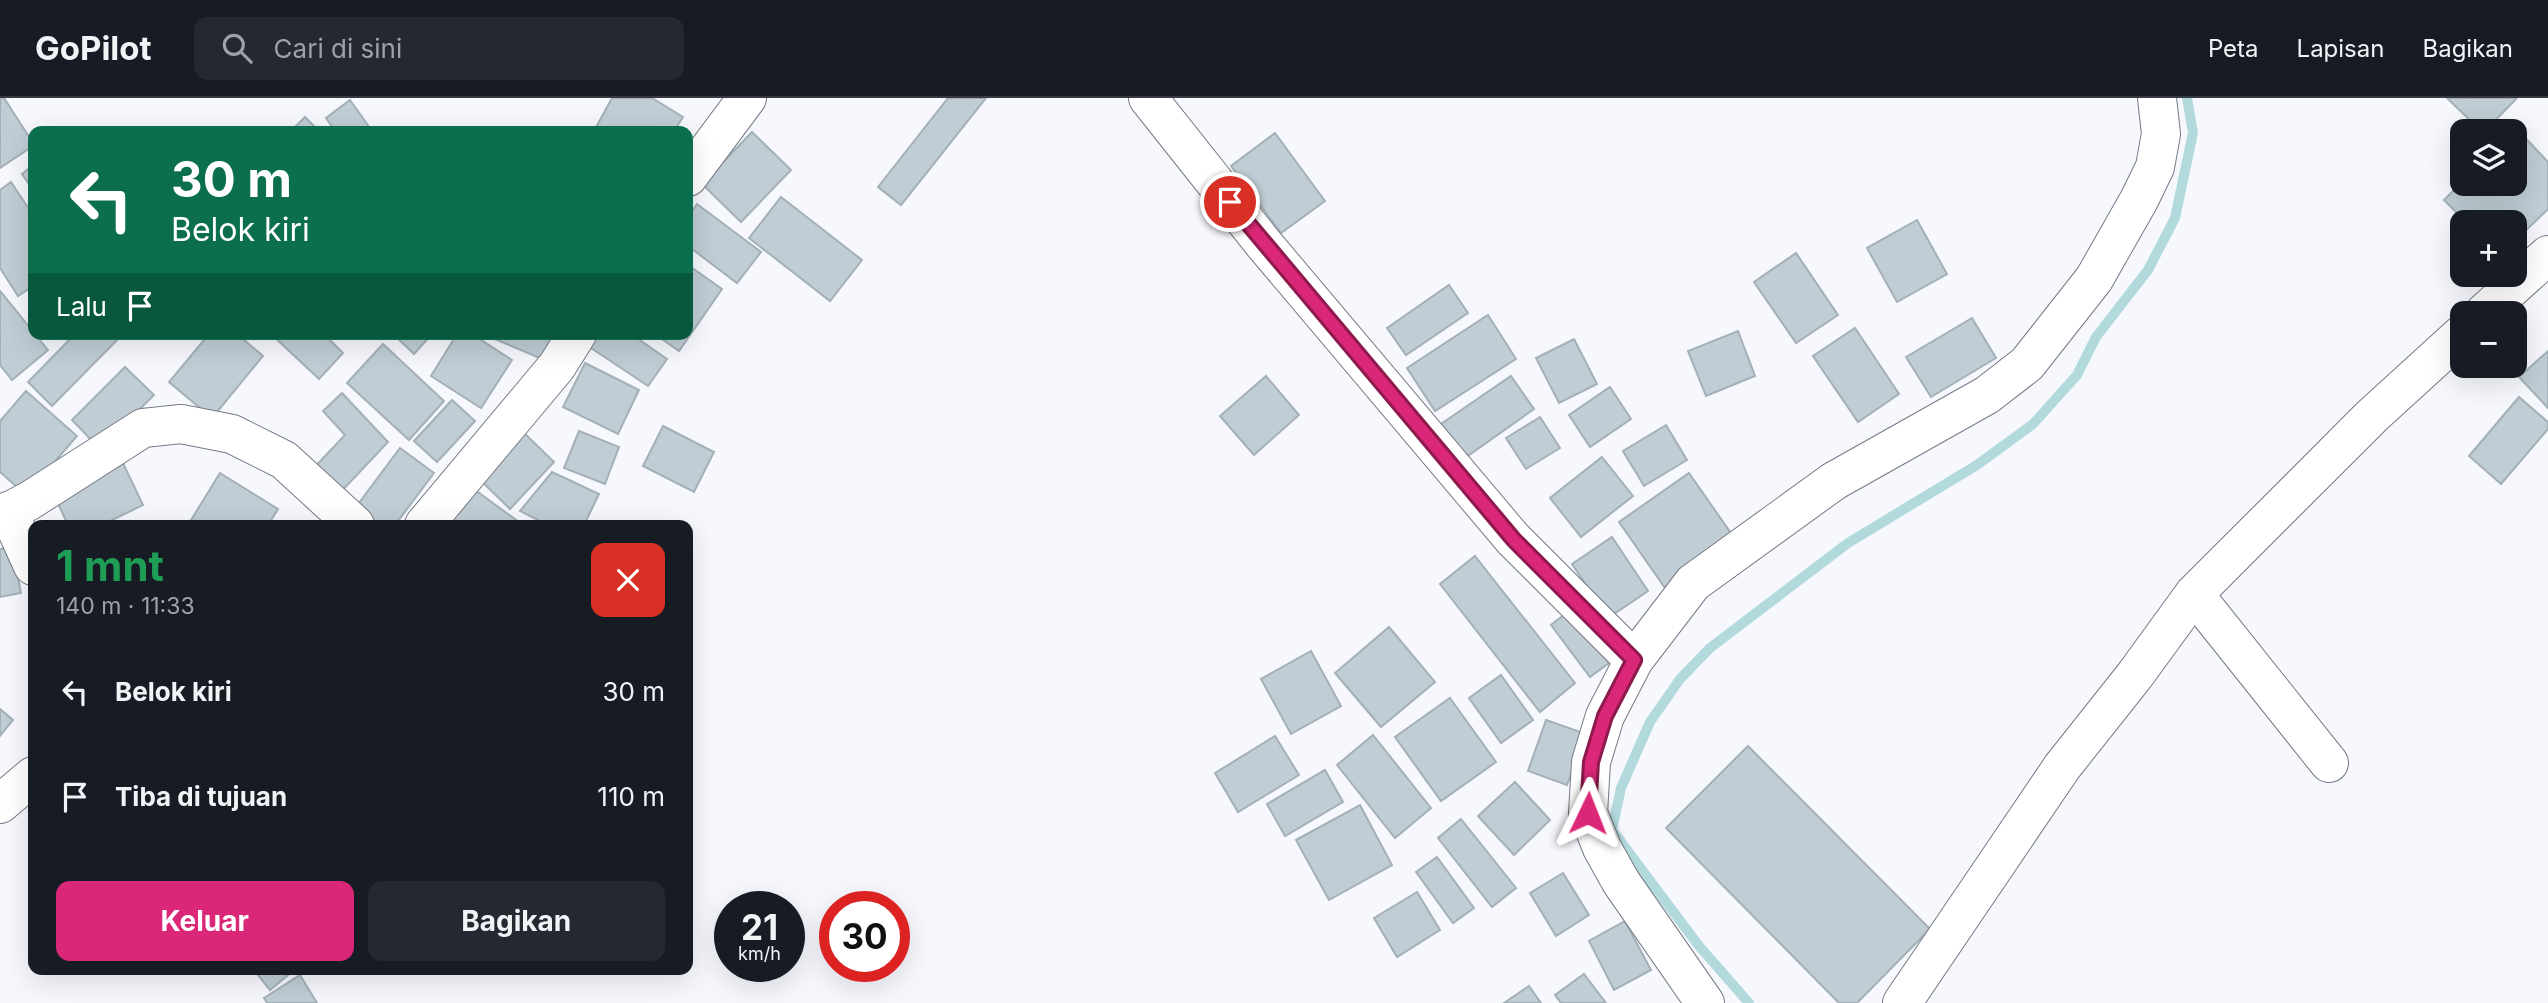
<!DOCTYPE html>
<html lang="id">
<head>
<meta charset="utf-8">
<style>
	:root { --surface:#171b24; --page:#242831; --text:#f1f3f6; --muted:#9ea1a6; --line:#363941; --accent:#db2777 }
	body { margin:0; font-family:Inter,sans-serif; background:var(--page); color:var(--text); height:100vh; display:flex; flex-direction:column; font-size:26px; white-space:nowrap }
	* { box-sizing:border-box; margin:0 }
	p { font-size:23px; color:var(--muted) }
	.icon { flex:none; width:38px; height:38px; fill:none; stroke:currentColor; stroke-width:2; stroke-linecap:round; stroke-linejoin:round }
	.map { position:relative; flex:1; overflow:hidden }
	.panel { position:absolute; left:28px; top:422px; width:665px; height:455px; display:flex; flex-direction:column; background:var(--surface); border-radius:14px; box-shadow:0 7px 28px #0002 }
	.panel>* { flex:none }
	.guide { position:absolute; left:28px; top:28px; width:665px; height:214px; border-radius:14px; box-shadow:0 7px 28px #0002; background:#0b6e4f; color:#fff; overflow:hidden }
	.fabs { position:absolute; left:2450px; top:21px; display:grid; gap:14px }
	.fabs a { display:grid; place-items:center; width:77px; height:77px; border-radius:14px; background:var(--surface); box-shadow:0 7px 28px #0002; font-size:35px }
	.speed { position:absolute; left:714px; top:793px; display:flex; gap:14px; font-size:35px; font-weight:700; text-align:center }
	.speed>* { display:grid; place-content:center; width:91px; height:91px; border-radius:50%; background:var(--surface); box-shadow:0 7px 28px #0002; line-height:1 }
	.speed small { font-size:18px; font-weight:400 }
	.speed .limit { border:10px solid #d22; background:#fff; color:#111 }
	.pin { position:absolute; display:grid; place-items:center; width:60px; height:60px; color:#fff; margin:-30px; border:4px solid #fff; border-radius:50%; box-shadow:0 2px 7px #0007 }
	.me { position:absolute; width:77px; margin:-38px; rotate:2deg; stroke-linejoin:round; filter:drop-shadow(0 0 5px #0008) }
	.turn { display:flex; align-items:center; gap:24px; height:147px; padding:0 28px; font-size:32px }
	.turn .icon { width:91px; height:91px; stroke-width:2.5 }
	.turn b { display:block; font-size:49px; line-height:60px }
	.then { display:flex; align-items:center; height:66px; padding:0 28px; background:#0003; gap:14px; font-size:26px }
	.round { display:grid; place-items:center; flex:none; width:74px; height:74px; border-radius:14px; background:var(--page) }
	.summary { display:flex; align-items:center; justify-content:space-between; height:119px; padding:0 28px }
	h1 { font-size:42px; font-weight:700; line-height:52px; color:#1e9e55 }
	.button { display:flex; gap:14px; margin-top:auto; padding:14px 28px }
	.button a { flex:1; height:80px; border-radius:14px; background:var(--accent); color:#fff; font-size:28px; font-weight:700; line-height:80px; text-align:center }
	.button a+a { background:var(--page); color:var(--text) }
	ul { padding:0; list-style:none }
	li { display:flex; align-items:center; gap:21px; height:105px; padding:0 28px }
	li div { flex:1 }
	li b { display:block; font-size:26px }
	li em { font-style:normal }
	header { display:flex; align-items:center; gap:42px; box-sizing:border-box; height:98px; padding:0 35px; background:var(--surface); border-bottom:2px solid var(--line) }
	header strong { font-size:33px }
	nav { display:flex; gap:38px; margin-inline-start:auto; font-size:24px }
	.search { width:490px; height:63px; background:var(--page); display:flex; align-items:center; gap:18px; box-sizing:border-box; padding:0 24px; border-radius:14px; color:var(--muted); font-size:26px }
	.map>svg:first-child { display:block }
</style>
</head>
<body>
<header>
<strong>GoPilot</strong>
<div class="search"><svg class="icon" aria-label="search" viewBox="0 0 24 24"><circle cx="10" cy="10" r="6"/><path d="M15 15l6 6"/></svg>Cari di sini</div>
<nav><a>Peta</a><a>Lapisan</a><a>Bagikan</a></nav>
</header>
<div class="map">
<svg width="2548" height="905" viewBox="0 0 2548 905">
	<rect width="100%" height="100%" fill="#f6f8fd"/>
	<g fill="none" stroke-linecap="round" stroke-linejoin="round">
		<polyline stroke="#b2dadd" stroke-width="10" points="1749,905 1699,848 1612,732 1621,690 1650,624 1680,581 1710,550 1848,445 1977,367 2033,326 2077,277 2096,239 2148,172 2175,120 2193,35 2187,0"/>
	</g>
	<g fill="#c0cdd5" stroke="#a4b0b8" stroke-width="2">
		<polygon points="0,0 4,0 33,45 33,48 0,70"/>
		<polygon points="612,0 652,0 683,19 674,33 594,33"/>
		<polygon points="948,0 986,0 901,107 878,89"/>
		<polygon points="2447,0 2517,0 2485,33 2481,33"/>
		<polygon points="350,2 372,33 335,33 326,20"/>
		<polygon points="305,19 319,33 291,33"/>
		<polygon points="2517,31 2548,64 2548,111 2515,143 2515,124 2466,124 2444,102 2462,84 2515,86 2515,33"/>
		<polygon points="752,34 791,72 741,124 702,86"/>
		<polygon points="1275,35 1325,103 1281,135 1231,68"/>
		<polygon points="33,67 33,92 22,76"/>
		<polygon points="11,84 33,117 33,188 18,198 0,170 0,92"/>
		<polygon points="781,99 862,162 830,203 749,140"/>
		<polygon points="697,106 761,154 737,185 688,148 688,119"/>
		<polygon points="1917,122 1947,176 1897,204 1867,150"/>
		<polygon points="1796,155 1838,217 1796,245 1754,184"/>
		<polygon points="688,167 722,191 679,253 655,236 688,236"/>
		<polygon points="1449,187 1468,215 1406,257 1387,230"/>
		<polygon points="0,193 48,252 12,282 0,267"/>
		<polygon points="1488,217 1516,261 1435,313 1407,270"/>
		<polygon points="1972,220 1996,260 1931,299 1906,259"/>
		<polygon points="1855,230 1899,296 1858,324 1813,258"/>
		<polygon points="1738,233 1755,278 1706,298 1688,253"/>
		<polygon points="75,236 123,236 52,308 28,284"/>
		<polygon points="209,236 237,236 263,258 212,320 169,284"/>
		<polygon points="271,236 324,236 343,255 319,281"/>
		<polygon points="393,236 432,236 414,256"/>
		<polygon points="457,236 472,236 512,262 481,310 431,278"/>
		<polygon points="483,236 566,236 554,266"/>
		<polygon points="596,236 631,236 667,261 648,288 588,248"/>
		<polygon points="1574,241 1597,286 1559,305 1536,260"/>
		<polygon points="383,246 444,303 409,342 347,285"/>
		<polygon points="2548,253 2548,310 2519,279"/>
		<polygon points="585,265 639,292 618,336 563,309"/>
		<polygon points="125,269 154,297 100,351 72,322"/>
		<polygon points="1266,278 1299,317 1254,357 1220,318"/>
		<polygon points="1511,278 1534,311 1462,362 1438,328"/>
		<polygon points="1610,289 1631,321 1590,349 1569,317"/>
		<polygon points="26,293 77,338 26,397 0,374 0,323"/>
		<polygon points="342,295 388,344 336,399 310,374 345,337 323,313"/>
		<polygon points="2519,299 2548,324 2548,331 2501,386 2469,358"/>
		<polygon points="452,302 475,323 437,364 414,343"/>
		<polygon points="1540,319 1560,350 1526,371 1506,340"/>
		<polygon points="1666,327 1687,362 1644,388 1623,353"/>
		<polygon points="663,328 714,354 694,394 643,368"/>
		<polygon points="518,329 554,364 510,411 474,376"/>
		<polygon points="579,333 619,349 605,386 564,370"/>
		<polygon points="400,350 434,375 395,427 371,427 353,413"/>
		<polygon points="1602,359 1633,398 1581,439 1550,400"/>
		<polygon points="122,363 143,407 102,427 68,427 54,397"/>
		<polygon points="552,374 599,396 584,427 548,427 520,413"/>
		<polygon points="220,375 278,411 268,427 188,427"/>
		<polygon points="1689,375 1735,441 1665,490 1619,424"/>
		<polygon points="471,389 523,427 451,427 446,423"/>
		<polygon points="1612,439 1648,493 1608,520 1572,466"/>
		<polygon points="12,449 21,495 0,499 0,451"/>
		<polygon points="1475,458 1575,585 1540,614 1440,486"/>
		<polygon points="1570,512 1609,565 1590,579 1551,527"/>
		<polygon points="1389,529 1435,584 1381,629 1335,575"/>
		<polygon points="1311,553 1341,608 1291,636 1261,581"/>
		<polygon points="1501,577 1533,622 1501,645 1469,600"/>
		<polygon points="1450,600 1496,664 1441,703 1395,639"/>
		<polygon points="0,611 13,622 0,638"/>
		<polygon points="1546,622 1586,636 1567,687 1528,673"/>
		<polygon points="1373,637 1431,710 1395,740 1337,667"/>
		<polygon points="1275,638 1299,677 1238,714 1215,675"/>
		<polygon points="1748,648 1930,831 1857,905 1839,905 1666,730"/>
		<polygon points="1325,672 1343,704 1285,738 1267,706"/>
		<polygon points="1515,684 1550,722 1514,757 1478,718"/>
		<polygon points="1360,707 1392,767 1329,802 1296,742"/>
		<polygon points="1461,721 1516,790 1492,809 1438,740"/>
		<polygon points="1437,759 1474,810 1453,825 1416,774"/>
		<polygon points="1563,775 1589,817 1556,838 1530,795"/>
		<polygon points="1417,794 1440,832 1397,859 1374,820"/>
		<polygon points="1625,823 1651,872 1614,892 1589,843"/>
		<polygon points="254,872 294,872 270,892"/>
		<polygon points="1584,876 1606,905 1561,905 1555,897"/>
		<polygon points="300,877 317,905 267,905 264,900"/>
		<polygon points="1529,888 1541,905 1504,905"/>
	</g>
	<g fill="none" stroke-linecap="round" stroke-linejoin="round">
		<defs>
			<g id="minor">
				<polyline points="1148,0 1263,145 1513,441 1634,562"/>
				<polyline points="688,79 747,0"/>
				<polyline points="2484,215 2548,157"/>
				<polyline points="8,413 33,468"/>
				<polyline points="0,418 29,403 143,330 181,326 232,336 284,362 355,427"/>
				<polyline points="424,427 557,268 577,236"/>
				<polyline points="2194,496 2329,665"/>
				<polyline points="0,706 33,678"/>
				<polyline points="1705,905 1621,784 1602,750 1588,715 1591,664 1605,618 1634,562 1693,485 1834,383 1987,297 2027,266 2094,181 2139,102 2155,69 2161,36 2157,0"/>
				<polyline points="1902,905 2062,669 2135,577 2194,496 2372,318 2462,236"/>
			</g>
		</defs>
		<use href="#minor" stroke="#757a85" stroke-width="40"/>
		<use href="#minor" stroke="#fff" stroke-width="38"/>
	</g>
	<g fill="none" stroke-linecap="round" stroke-linejoin="round">
		<defs>
			<polyline id="route" points="1230,104 1514,442 1634,562 1605,618 1591,664 1588,715"/>
		</defs>
		<use href="#route" stroke="#8e194d" stroke-width="18"/>
		<use href="#route" stroke="#db2777" stroke-width="12"/>
	</g>
</svg>
<div class="fabs">
<a><svg class="icon" aria-label="layers" viewBox="0 0 24 24"><path d="M12 4l9 5-9 5-9-5zM3 14l9 5 9-5"/></svg></a>
<a>+</a>
<a>−</a>
</div>
<div class="speed"><div>21<small>km/h</small></div><div class="limit">30</div></div>
<div class="pin" style="left:1230px;top:104px;background:#d93025"><svg class="icon" aria-label="arrive" viewBox="0 0 24 24"><path d="M6 21V4h12l-3 4 3 4H6"/></svg></div>
<svg class="me" style="left:1588px;top:715px" viewBox="-20 -20 40 40"><path d="M0-17L14 15 0 8-14 15z" fill="#db2777" stroke="#fff" stroke-width="4"/></svg>
<div class="guide">
<div class="turn"><svg class="icon" aria-label="left" viewBox="0 0 24 24"><path d="M17 20v-9H6M10 6l-5 5 5 5"/></svg><div><b>30 m</b>Belok kiri</div></div>
<div class="then">Lalu<svg class="icon" aria-label="arrive" viewBox="0 0 24 24"><path d="M6 21V4h12l-3 4 3 4H6"/></svg></div>
</div>
<section class="panel">
<div class="summary"><div><h1>1 mnt</h1><p>140 m · 11:33</p></div><a class="round" style="background:#d93025;color:#fff"><svg class="icon" aria-label="close" viewBox="0 0 24 24"><path d="M6 6l12 12M18 6L6 18"/></svg></a></div>
<ul>
<li><svg class="icon" aria-label="left" viewBox="0 0 24 24"><path d="M17 20v-9H6M10 6l-5 5 5 5"/></svg><div><b>Belok kiri</b></div><em>30 m</em></li>
<li><svg class="icon" aria-label="arrive" viewBox="0 0 24 24"><path d="M6 21V4h12l-3 4 3 4H6"/></svg><div><b>Tiba di tujuan</b></div><em>110 m</em></li>
</ul>
<div class="button"><a>Keluar</a><a>Bagikan</a></div>
</section>
</div>
</body>
</html>
